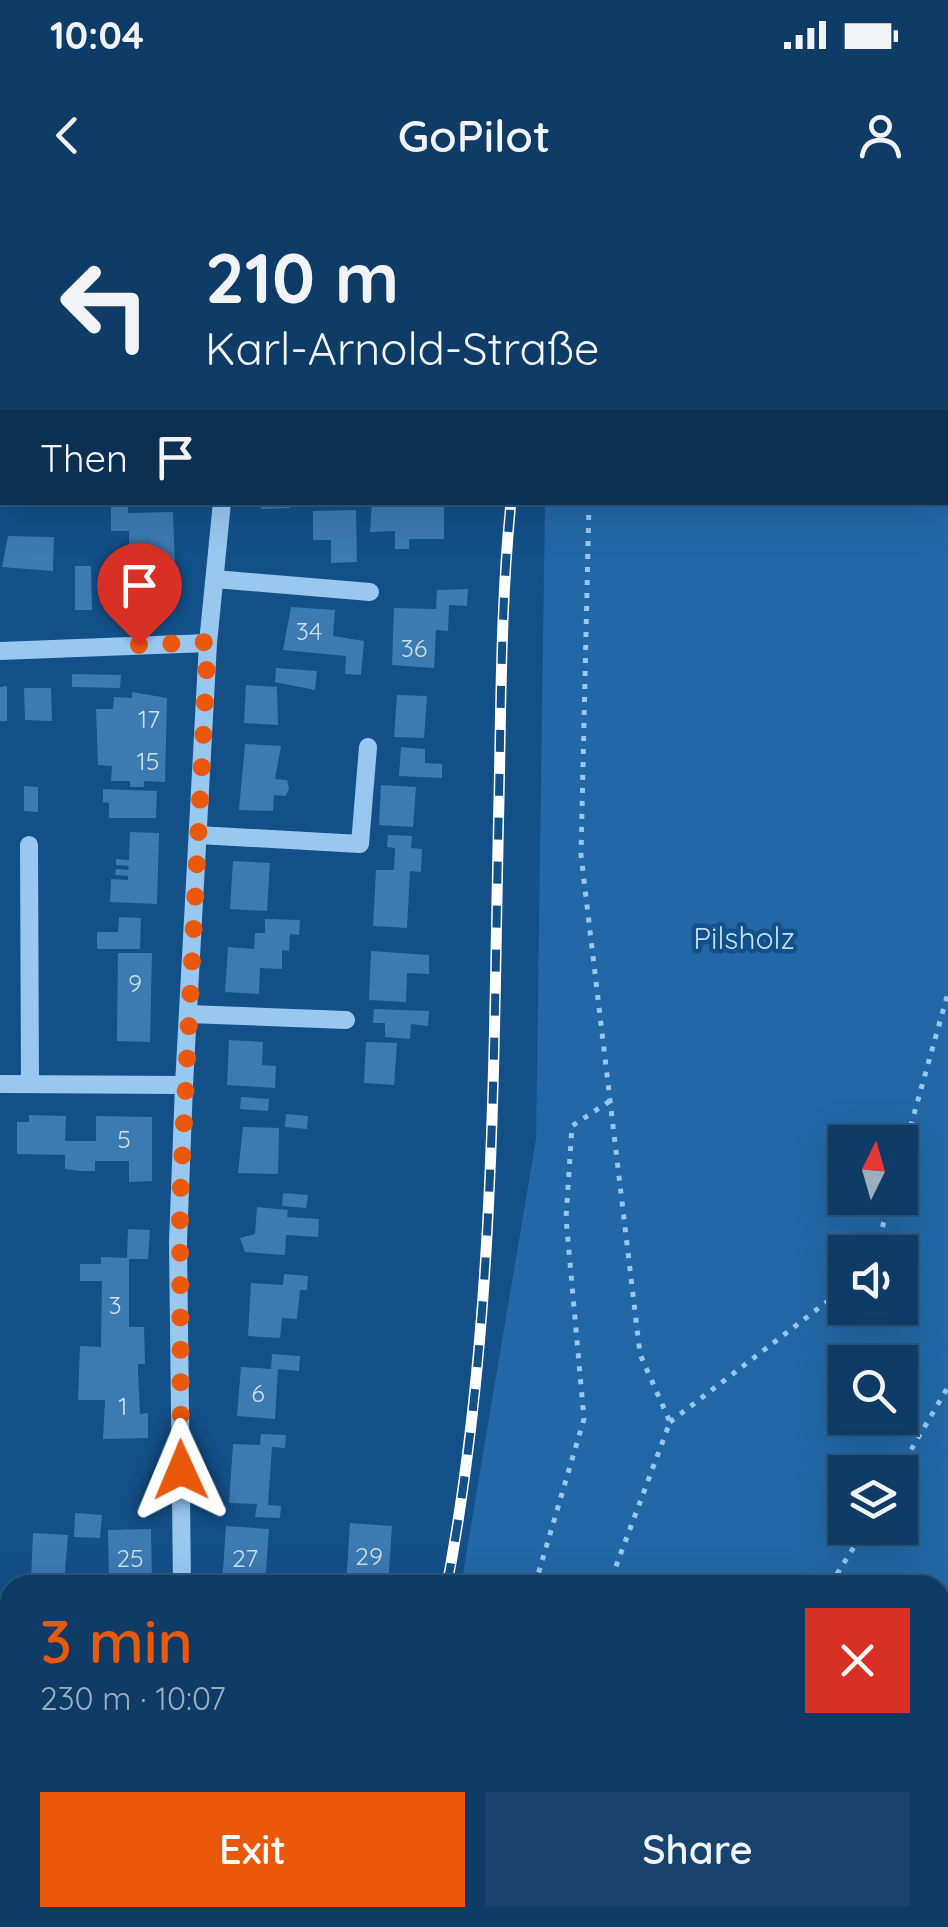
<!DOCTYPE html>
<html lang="en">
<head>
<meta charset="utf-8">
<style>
	:root { --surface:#0e3c66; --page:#17436c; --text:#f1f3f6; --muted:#9badbf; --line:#2e567a; --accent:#ea580c }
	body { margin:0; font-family:Quicksand,sans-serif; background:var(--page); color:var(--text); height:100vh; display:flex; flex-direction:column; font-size:38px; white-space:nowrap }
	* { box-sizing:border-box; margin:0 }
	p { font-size:32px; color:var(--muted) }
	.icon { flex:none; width:55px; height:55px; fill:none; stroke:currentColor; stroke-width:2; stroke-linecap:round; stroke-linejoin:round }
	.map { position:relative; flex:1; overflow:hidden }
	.drawer { position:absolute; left:0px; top:1375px; width:950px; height:352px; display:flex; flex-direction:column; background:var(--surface); border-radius:30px 30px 0 0; box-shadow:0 10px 40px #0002,0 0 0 2px var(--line) }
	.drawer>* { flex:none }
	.top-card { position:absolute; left:0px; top:0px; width:950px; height:305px; box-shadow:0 10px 40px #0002,0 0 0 2px var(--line); background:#0e3c66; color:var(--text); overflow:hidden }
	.needle { width:65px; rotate:5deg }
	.fabs { position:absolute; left:828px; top:925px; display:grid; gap:20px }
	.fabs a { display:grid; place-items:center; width:90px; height:90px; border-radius:0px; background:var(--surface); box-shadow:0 10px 40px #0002,0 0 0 2px var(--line); font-size:50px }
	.pin { position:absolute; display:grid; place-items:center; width:85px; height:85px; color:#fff; margin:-102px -42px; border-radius:50% 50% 50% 0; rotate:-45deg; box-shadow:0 0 10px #0007 }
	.pin .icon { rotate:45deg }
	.me { position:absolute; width:110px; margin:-55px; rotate:359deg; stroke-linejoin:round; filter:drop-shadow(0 0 8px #0008) }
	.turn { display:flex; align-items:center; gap:35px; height:210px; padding:0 40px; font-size:45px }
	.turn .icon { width:130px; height:130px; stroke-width:2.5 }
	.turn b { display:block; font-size:70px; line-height:85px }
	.then { display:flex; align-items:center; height:95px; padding:0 40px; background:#0003; gap:20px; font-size:38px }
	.round { display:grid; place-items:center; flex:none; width:105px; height:105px; border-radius:0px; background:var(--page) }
	.overview { display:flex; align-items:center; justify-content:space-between; height:170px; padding:0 40px }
	h1 { font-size:60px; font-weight:600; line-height:75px; color:var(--accent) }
	.button { display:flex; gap:20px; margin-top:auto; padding:20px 40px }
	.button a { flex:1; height:115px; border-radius:0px; background:var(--accent); color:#fff; font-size:40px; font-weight:600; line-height:115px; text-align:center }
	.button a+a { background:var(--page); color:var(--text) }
	.status { display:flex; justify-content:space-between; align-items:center; height:70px; padding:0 50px; background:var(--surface); direction:ltr }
	.status svg { height:28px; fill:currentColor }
	header { display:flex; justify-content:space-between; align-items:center; height:130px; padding:0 40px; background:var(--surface); font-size:45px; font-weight:600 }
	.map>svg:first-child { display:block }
</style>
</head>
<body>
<div class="status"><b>10:04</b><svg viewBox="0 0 49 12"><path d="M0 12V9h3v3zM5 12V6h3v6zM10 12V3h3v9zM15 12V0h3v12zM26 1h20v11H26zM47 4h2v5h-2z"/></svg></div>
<header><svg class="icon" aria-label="back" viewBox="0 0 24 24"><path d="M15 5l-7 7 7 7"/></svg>GoPilot<svg class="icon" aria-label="person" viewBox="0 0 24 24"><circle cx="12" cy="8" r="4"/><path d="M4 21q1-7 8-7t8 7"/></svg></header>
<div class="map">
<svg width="948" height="1727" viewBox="0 0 948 1727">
	<rect width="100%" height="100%" fill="#135088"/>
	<g fill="#2268a6" fill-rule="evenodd">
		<path d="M574 0H948V1727H384L387 1718H940V1385H461L536 939 545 303 948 302V2ZM845 942H900V998H845ZM845 1052H900V1108H845ZM845 1162H900V1218H845ZM845 1272H900V1328H845Z"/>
		<polygon points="20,1718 346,1718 343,1727 20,1727"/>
	</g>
	<g fill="#3c7ab2">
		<polygon points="111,302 128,302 128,313 173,312 176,398 131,398 130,371 146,364 129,357 129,331 111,331"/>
		<polygon points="262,302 290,302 290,308 261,309"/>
		<polygon points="372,302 444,305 444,339 409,339 409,349 395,349 395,331 370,332"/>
		<polygon points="356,310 357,362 331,363 331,340 313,340 313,311"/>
		<polygon points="8,336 54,337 53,371 2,367"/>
		<polygon points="75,366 91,366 92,410 75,410"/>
		<polygon points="468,389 467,406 449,405 448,431 436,430 434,468 392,465 394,408 436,409 437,390"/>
		<polygon points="291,407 335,410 333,436 364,441 361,475 345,474 346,456 283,450"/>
		<polygon points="276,468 317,471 315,490 275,482"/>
		<polygon points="72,474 121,475 120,488 72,487"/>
		<polygon points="246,485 277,487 278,525 244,523"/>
		<polygon points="7,486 7,521 0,521 0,487"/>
		<polygon points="24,488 51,488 52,521 25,520"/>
		<polygon points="132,492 167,498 165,582 144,581 144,587 130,587 130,581 111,581 112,566 98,565 96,509 113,509 114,497 132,498"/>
		<polygon points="397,495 427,496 424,538 394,537"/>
		<polygon points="245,544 281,546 275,579 287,580 289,588 286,596 274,595 273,611 239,610"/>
		<polygon points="401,547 425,549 425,563 442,564 442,578 399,576"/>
		<polygon points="381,585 416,587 413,627 379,625"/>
		<polygon points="24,586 38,587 38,612 24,611"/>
		<polygon points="103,589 157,591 156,618 109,618 109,603 103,602"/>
		<polygon points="130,632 159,633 157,704 110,702 111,679 128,680 128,676 115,675 116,669 129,670 128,666 116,665 116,659 129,660"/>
		<polygon points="388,635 412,636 411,648 422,649 421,672 410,671 407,728 373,726 376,670 394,670 395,648 387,647"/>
		<polygon points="233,661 270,663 267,711 230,709"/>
		<polygon points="119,717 141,718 140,749 97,749 97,732 118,732"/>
		<polygon points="265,719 300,720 299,735 290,734 289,751 282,750 282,769 260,768 259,794 225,792 228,747 254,749 255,733 265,733"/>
		<polygon points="371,751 429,755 429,774 407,773 406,802 369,800"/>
		<polygon points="118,753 152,753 150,842 117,841"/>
		<polygon points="374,809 429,811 428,826 411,824 410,839 385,837 385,823 373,823"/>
		<polygon points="229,840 263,842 262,865 276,866 275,888 227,885"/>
		<polygon points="366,842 397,843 394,885 364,883"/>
		<polygon points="241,897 269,899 268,911 240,909"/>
		<polygon points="286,914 308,916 307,929 285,927"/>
		<polygon points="29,915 66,916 65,941 96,941 96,916 152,917 152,981 129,982 129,961 95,961 95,971 80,971 65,969 65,955 17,954 17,922 29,922"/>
		<polygon points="243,927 279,928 278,974 238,973"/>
		<polygon points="283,993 308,995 306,1008 282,1006"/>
		<polygon points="257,1007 288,1010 287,1017 319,1019 318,1037 286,1035 285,1055 245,1052 240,1038 255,1034"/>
		<polygon points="128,1029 150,1030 148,1059 129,1059 129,1127 144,1127 145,1164 138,1164 138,1172 140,1214 148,1213 148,1238 103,1239 105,1200 78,1200 80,1146 101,1147 102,1081 80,1081 80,1064 101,1064 101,1057 127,1058"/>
		<polygon points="284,1074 308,1076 307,1090 300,1090 297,1119 282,1118 280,1138 248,1136 251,1083 283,1085"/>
		<polygon points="272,1154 300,1156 299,1171 278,1169 275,1219 237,1216 241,1167 271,1169"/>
		<polygon points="261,1234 286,1235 285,1248 272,1247 268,1305 281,1306 280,1318 255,1317 257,1304 229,1303 233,1244 260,1245"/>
		<polygon points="75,1313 102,1315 100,1338 74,1337"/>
		<polygon points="350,1323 392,1326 388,1385 346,1385"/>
		<polygon points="226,1326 269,1329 265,1385 222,1385"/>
		<polygon points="151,1329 152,1385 109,1385 108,1330"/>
		<polygon points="33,1333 68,1335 64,1383 31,1381"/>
		<polygon points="0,1467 5,1467 3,1496 0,1496"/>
	</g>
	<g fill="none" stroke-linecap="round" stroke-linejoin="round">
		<g stroke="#98c7f0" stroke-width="5" stroke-dasharray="5 8" stroke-linecap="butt">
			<polyline points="792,0 793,2"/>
			<polyline points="616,2 616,0"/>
			<polyline points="589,302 581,655 640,1154 670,1222 609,1385"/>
			<polyline points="900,964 948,793"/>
			<polyline points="875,1052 891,998"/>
			<polyline points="670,1222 845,1088"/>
			<polyline points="898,1272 948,1187"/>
			<polyline points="535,1385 584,1219 566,1018 572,926 610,901"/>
			<polyline points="830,1385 866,1328"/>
			<polyline points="415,1727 417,1718"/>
			<polyline points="570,1727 575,1718"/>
		</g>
		<g stroke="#98c7f0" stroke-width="18">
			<polyline points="328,2 329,0"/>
			<polyline points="0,52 2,52"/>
			<polyline points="215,379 370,392"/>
			<polyline points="0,451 208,443"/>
			<polyline points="198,635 360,644 368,547"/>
			<polyline points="29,645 30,884"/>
			<polyline points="188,814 346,820"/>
			<polyline points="0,884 184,885"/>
			<polyline points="182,1385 178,1042 184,885 208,443 222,302"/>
			<polyline points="0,1417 10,1418"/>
		</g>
		<defs>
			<g id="rail">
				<polyline points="543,2 544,0"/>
				<path d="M447 1385C496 1126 493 861 499 598 501 500 501 400 511 302"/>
				<polyline points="364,1727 366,1718"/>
			</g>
		</defs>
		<use href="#rail" stroke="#fff" stroke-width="11"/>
		<use href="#rail" stroke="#135088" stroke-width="8" stroke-dasharray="22" stroke-linecap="butt"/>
	</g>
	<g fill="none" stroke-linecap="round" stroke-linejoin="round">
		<polyline stroke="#ea580c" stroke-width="18" stroke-dasharray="0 32.4" points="139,445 208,442 180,1002 181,1270"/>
	</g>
	<g text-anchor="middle" stroke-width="9" stroke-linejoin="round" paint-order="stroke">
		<g font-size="25" fill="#cedeec">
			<text x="309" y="440">34</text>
			<text x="414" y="457">36</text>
			<text x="149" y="528">17</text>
			<text x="148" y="570">15</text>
			<text x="135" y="792">9</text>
			<text x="124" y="948">5</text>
			<text x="115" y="1114">3</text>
			<text x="258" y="1202">6</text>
			<text x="123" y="1215">1</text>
			<text x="369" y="1365">29</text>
			<text x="130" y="1367">25</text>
			<text x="245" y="1367">27</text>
		</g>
		<g font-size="30" fill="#bfdffc" stroke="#135088">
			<text x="744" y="749">Pilsholz</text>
		</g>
	</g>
</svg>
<div class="fabs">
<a><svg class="needle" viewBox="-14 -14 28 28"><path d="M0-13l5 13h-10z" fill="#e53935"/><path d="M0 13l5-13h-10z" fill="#9badbf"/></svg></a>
<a><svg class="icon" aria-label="sound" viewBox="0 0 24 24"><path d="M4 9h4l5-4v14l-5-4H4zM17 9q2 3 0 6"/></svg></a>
<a><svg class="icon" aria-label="search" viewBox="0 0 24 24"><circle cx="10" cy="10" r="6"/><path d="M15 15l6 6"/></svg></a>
<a><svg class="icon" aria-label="layers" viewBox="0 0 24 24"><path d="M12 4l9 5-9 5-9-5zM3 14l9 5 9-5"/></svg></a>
</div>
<div class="pin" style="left:139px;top:445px;background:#d93025"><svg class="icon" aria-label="arrive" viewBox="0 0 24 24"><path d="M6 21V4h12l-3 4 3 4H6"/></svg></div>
<svg class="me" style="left:181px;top:1270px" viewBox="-20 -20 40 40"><path d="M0-17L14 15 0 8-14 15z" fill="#ea580c" stroke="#fff" stroke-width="4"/></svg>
<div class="top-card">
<div class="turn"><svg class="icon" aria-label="left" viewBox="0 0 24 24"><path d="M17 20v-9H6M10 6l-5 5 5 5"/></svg><div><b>210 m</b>Karl-Arnold-Straße</div></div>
<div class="then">Then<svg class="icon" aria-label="arrive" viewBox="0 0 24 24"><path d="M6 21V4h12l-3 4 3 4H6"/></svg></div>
</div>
<section class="drawer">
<div class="overview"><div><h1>3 min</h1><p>230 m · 10:07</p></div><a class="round" style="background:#d93025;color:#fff"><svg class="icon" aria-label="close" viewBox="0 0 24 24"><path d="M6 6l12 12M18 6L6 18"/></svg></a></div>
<div class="button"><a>Exit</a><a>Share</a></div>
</section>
</div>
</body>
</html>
